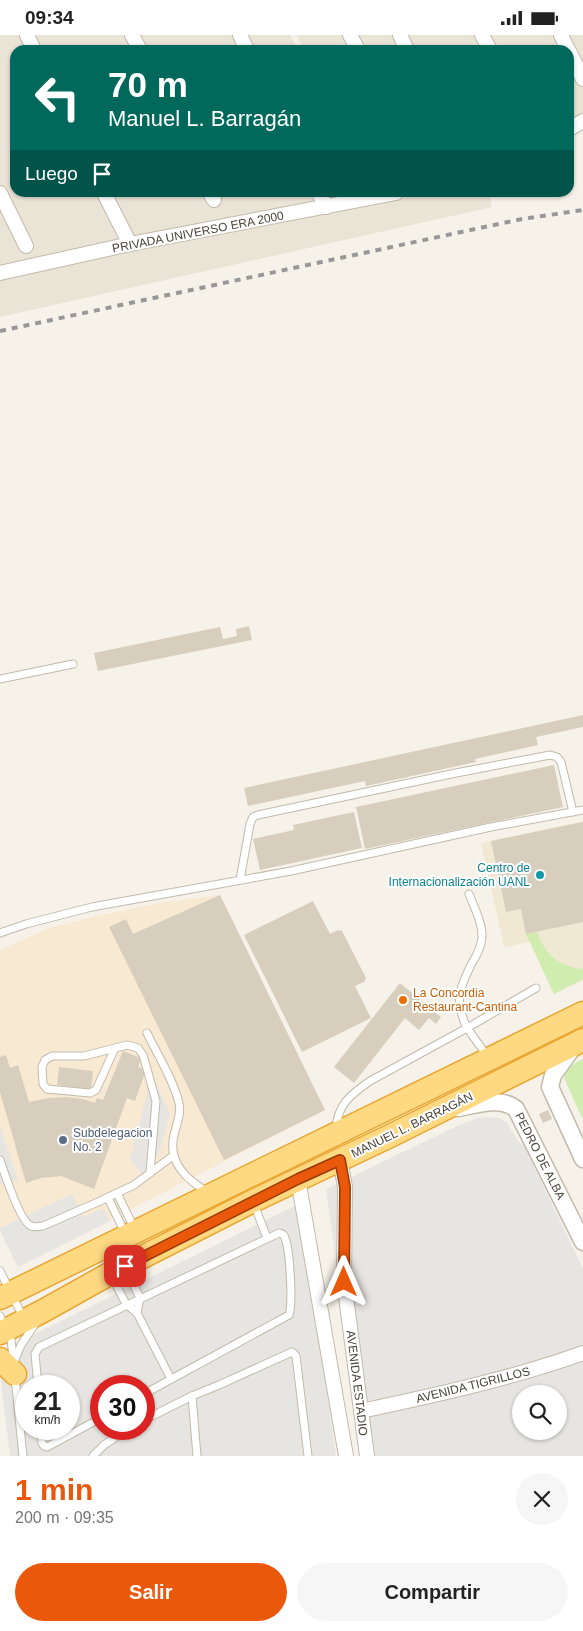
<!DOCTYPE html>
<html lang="es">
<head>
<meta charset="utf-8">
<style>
	:root { --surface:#fff; --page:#f6f6f6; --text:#222; --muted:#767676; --accent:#ea580c }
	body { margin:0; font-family:Helvetica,sans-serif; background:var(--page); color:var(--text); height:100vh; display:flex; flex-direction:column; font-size:19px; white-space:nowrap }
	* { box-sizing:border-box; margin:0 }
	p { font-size:16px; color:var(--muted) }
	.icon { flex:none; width:28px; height:28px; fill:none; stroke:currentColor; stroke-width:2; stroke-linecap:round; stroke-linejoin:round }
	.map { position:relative; height:1421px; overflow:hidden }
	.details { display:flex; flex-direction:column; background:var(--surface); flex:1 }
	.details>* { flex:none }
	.banner { position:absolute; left:10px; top:10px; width:564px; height:152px; border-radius:15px; box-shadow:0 1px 4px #0004; background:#00695c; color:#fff; overflow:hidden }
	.buttons { position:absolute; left:512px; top:1350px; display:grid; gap:10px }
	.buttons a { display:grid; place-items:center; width:55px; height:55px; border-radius:50%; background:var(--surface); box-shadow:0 1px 4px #0004; font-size:25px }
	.speed { position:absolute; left:15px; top:1340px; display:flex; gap:10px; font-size:25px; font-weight:700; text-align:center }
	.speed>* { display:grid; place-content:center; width:65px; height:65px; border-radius:50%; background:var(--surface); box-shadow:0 1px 4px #0004; line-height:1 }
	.speed small { font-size:12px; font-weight:400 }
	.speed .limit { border:8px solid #d22; background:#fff; color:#111 }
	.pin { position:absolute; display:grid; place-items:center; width:42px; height:42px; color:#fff; margin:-21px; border-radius:10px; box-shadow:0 2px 8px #0006 }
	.me { position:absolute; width:55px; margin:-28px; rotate:0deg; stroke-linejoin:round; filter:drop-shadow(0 0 4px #0008) }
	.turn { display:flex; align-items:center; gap:18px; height:105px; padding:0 15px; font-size:22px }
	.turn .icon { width:65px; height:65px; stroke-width:2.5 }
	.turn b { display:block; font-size:35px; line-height:42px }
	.then { display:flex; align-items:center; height:48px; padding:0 15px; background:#0003; gap:10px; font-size:19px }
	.round { display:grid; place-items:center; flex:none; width:52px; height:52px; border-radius:26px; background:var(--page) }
	.headline { display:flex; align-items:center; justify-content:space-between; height:85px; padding:0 15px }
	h1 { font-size:30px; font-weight:800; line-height:38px; color:var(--accent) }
	.cta { display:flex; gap:10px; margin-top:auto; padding:10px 15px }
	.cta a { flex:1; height:58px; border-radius:30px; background:var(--accent); color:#fff; font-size:20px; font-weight:800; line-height:58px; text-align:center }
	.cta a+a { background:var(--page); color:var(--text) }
	.status { display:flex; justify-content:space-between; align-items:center; height:35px; padding:0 25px; background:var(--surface); direction:ltr }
	.status svg { height:14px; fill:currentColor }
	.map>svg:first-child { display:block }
</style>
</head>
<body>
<div class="status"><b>09:34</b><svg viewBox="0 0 49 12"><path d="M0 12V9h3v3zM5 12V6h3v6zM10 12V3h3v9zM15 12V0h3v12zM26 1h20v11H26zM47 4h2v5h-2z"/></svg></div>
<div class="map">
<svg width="583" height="1421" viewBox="0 0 583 1421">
	<rect width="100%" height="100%" fill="#f6f2e9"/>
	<g fill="#eae4d7">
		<polygon points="0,0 290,0 298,15 15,15 15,158 489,158 492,172 0,282"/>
		<polygon points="296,0 583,0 583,81 569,88 569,15 304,15"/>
	</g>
	<polygon fill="#f8e9d3" points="220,860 325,1075 18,1232 0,1195 0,915 49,893 101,880 158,868"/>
	<polygon fill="#f0e8d2" points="583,786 583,945 554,959 530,907 504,912 481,808"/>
	<g fill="#d0ecaf">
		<path d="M537 897C544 919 560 932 583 934V944L554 959 526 899Z"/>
		<path d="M583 1024V1085L564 1043C566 1032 574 1029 583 1024Z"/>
	</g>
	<g fill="#e7e5e1" fill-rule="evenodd">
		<polygon points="152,1040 170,1079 159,1118 143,1141 130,1124"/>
		<path d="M486 1082 499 1083 507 1088 518 1106 524 1111 583 1234V1421H367L349 1323 326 1154 457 1091 478 1083ZM521 1359H559V1396H521Z"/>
		<polygon points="0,1091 18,1145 0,1150"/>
		<polygon points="72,1159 83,1182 103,1173 110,1186 18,1232 0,1196 0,1193"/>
		<path d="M301 1168 336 1421H10L0 1340V1316ZM26 1351H69V1394H26ZM101 1351H144V1394H101Z"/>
	</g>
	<g fill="#d8cebe">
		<polygon points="249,591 252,605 98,636 94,618 220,592 223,604 237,601 236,594"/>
		<polygon points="583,680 583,692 536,702 538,710 475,724 476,727 366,751 365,746 248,771 244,753"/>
		<polygon points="554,730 563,772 365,814 356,772"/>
		<polygon points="354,777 362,813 260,835 253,804 294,795 293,790"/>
		<polygon points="583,787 583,887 526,899 521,874 506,877 491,806"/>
		<polygon points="220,860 325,1075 224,1125 109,892 126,884 133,899"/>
		<polygon points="313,866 330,899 338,895 342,896 366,943 364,947 355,951 371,983 302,1017 244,900"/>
		<polygon points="400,948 441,982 436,989 429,983 419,995 405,983 354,1048 334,1032"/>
		<polygon points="123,1016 141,1023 138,1032 146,1035 135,1066 127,1063 94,1154 61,1141 41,1143 26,1148 0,1057 0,1022 6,1020 10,1033 18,1030 29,1067 49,1063 66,1062 83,1064 95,1068 97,1063 103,1065"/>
		<polygon points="59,1032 93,1036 91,1054 57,1050"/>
		<polygon points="548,1075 552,1084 543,1088 539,1079"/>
	</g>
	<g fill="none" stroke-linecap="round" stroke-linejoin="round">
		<defs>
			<g id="service">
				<polyline points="0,644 73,629"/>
				<polyline points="240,845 250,789 253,782 258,780 456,738 550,720 557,722 561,727 573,777"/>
				<path d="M469 859C474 872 483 889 482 903 481 912 477 920 472 928 459 954 454 965 467 993L536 953"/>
				<polyline points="0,898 26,889 92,872 291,836 491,792 583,775"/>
				<path d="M147 998C158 1021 173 1044 179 1068 182 1082 174 1093 173 1106 170 1130 190 1147 208 1157"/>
				<polyline points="115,1013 96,1055 90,1058 47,1054 43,1049 42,1032 45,1025 52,1021 84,1021 127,1010 138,1013 143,1020 156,1066 150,1138"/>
				<path d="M336 1095C337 1070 350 1060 370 1046L467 993 488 1022"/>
				<path d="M0 1125C4 1137 20 1187 31 1191 34 1193 39 1191 43 1191L98 1167 134 1150 174 1120"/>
				<polyline points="117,1158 135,1195"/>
				<polyline points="108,1163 125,1198"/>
				<polyline points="254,1169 267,1203"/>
				<polyline points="126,1234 140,1263 137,1278"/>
				<polyline points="0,1236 19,1274"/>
				<polyline points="112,1242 126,1269 137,1278 171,1344"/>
				<polyline points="0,1281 1,1283"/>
				<polyline points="10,1297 14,1329"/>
				<polyline points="14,1327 21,1310 35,1289"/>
				<polyline points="15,1342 23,1421"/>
				<path d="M38 1351 35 1319 39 1312 279 1198C283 1199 284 1199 285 1203 290 1215 293 1268 289 1280L144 1359"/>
				<polyline points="192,1361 197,1421"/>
				<polyline points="144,1385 192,1361 219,1350 292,1317 296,1321 308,1421"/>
				<polyline points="41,1394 42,1408 44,1411 47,1412 101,1383"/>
				<polyline points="93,1421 104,1410 128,1394"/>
			</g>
			<g id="minor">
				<polyline points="27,0 34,15"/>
				<polyline points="132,0 140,15"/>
				<polyline points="240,0 247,15"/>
				<polyline points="350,0 358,15"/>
				<polyline points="400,0 407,15"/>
				<polyline points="482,0 490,15"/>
				<polyline points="561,0 568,15"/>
				<polyline points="569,16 583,44"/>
				<polyline points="571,93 583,86"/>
				<polyline points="0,158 26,211"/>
				<polyline points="104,158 130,209"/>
				<polyline points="210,158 214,165"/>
				<polyline points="319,158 326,172"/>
				<polyline points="0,238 130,209 396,158"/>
				<polyline points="340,1125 345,1152 344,1247 367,1421"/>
				<polyline points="298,1144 346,1421"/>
				<path d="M361 1376C436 1360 510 1344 583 1318"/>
			</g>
			<g id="tertiary">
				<polyline points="574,1011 553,1040 550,1052 583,1124"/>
				<path d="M458 1073C475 1070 501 1061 516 1074L583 1207"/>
			</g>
			<g id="trunk">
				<polyline points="0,1263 583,978"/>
				<polyline points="0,1298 43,1276 111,1238 253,1166 390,1101 583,1005"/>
				<polyline points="0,1324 15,1339"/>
			</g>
		</defs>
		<use href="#service" stroke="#c2baab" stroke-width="9"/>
		<use href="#minor" stroke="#c2baab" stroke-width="16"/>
		<use href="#tertiary" stroke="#c2baab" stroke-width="19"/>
		<use href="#trunk" stroke="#e9a630" stroke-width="25"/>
		<use href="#service" stroke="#fff" stroke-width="7"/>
		<use href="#minor" stroke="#fff" stroke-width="14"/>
		<use href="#tertiary" stroke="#fff" stroke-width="16"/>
		<use href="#trunk" stroke="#ffd982" stroke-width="22"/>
		<polyline stroke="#989898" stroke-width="4" stroke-dasharray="6 6" stroke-linecap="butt" points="0,296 522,184 583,175"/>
	</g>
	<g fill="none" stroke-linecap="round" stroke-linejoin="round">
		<defs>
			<polyline id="route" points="125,1231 298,1144 340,1125 345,1152 344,1247"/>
		</defs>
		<use href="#route" stroke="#983908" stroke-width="12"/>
		<use href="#route" stroke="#ea580c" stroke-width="9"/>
	</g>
	<circle fill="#0f9aa8" stroke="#fff" stroke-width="2" cx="540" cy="840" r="5"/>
	<circle fill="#e8710a" stroke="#fff" stroke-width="2" cx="403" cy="965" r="5"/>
	<circle fill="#5c6f8a" stroke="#fff" stroke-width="2" cx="63" cy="1105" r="5"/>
	<g text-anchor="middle" stroke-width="4" stroke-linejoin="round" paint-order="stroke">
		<g font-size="12" fill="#4a4337" stroke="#fff">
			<text transform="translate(198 197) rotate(-11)" y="4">PRIVADA UNIVERSO ERA 2000</text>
			<text transform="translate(412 1090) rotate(-26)" y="4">MANUEL L. BARRAGÁN</text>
			<text transform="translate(540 1121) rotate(63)" y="4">PEDRO DE ALBA</text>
			<text transform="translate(357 1348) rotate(83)" y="4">AVENIDA ESTADIO</text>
			<text transform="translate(473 1350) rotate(-14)" y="4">AVENIDA TIGRILLOS</text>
		</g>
		<g font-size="12" fill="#0d838f" stroke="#fff" text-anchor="end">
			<text x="530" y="837">Centro de<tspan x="530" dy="14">Internacionalización UANL</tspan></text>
		</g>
		<g font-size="12" fill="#c56008" stroke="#fff" text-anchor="start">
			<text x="413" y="962">La Concordia<tspan x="413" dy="14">Restaurant-Cantina</tspan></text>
		</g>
		<g font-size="12" fill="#4e5e75" stroke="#fff" text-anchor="start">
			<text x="73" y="1102">Subdelegacion<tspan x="73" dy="14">No. 2</tspan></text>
		</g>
	</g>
</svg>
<div class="buttons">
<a><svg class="icon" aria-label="search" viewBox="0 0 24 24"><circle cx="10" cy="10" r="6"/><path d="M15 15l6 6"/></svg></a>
</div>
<div class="speed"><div>21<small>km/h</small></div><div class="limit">30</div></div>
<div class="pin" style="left:125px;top:1231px;background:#d93025"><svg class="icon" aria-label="arrive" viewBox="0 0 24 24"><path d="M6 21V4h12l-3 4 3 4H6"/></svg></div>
<svg class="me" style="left:344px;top:1247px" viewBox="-20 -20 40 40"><path d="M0-17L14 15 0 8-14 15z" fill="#ea580c" stroke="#fff" stroke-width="4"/></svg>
<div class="banner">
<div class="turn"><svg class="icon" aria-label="left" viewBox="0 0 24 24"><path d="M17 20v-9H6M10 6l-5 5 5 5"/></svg><div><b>70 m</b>Manuel L. Barragán</div></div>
<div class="then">Luego<svg class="icon" aria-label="arrive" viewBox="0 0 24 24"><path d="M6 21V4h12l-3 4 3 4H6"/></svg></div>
</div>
</div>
<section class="details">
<div class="headline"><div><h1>1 min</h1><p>200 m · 09:35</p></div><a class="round"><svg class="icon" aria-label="close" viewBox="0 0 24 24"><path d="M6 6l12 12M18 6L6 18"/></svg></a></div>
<div class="cta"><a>Salir</a><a>Compartir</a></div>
</section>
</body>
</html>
